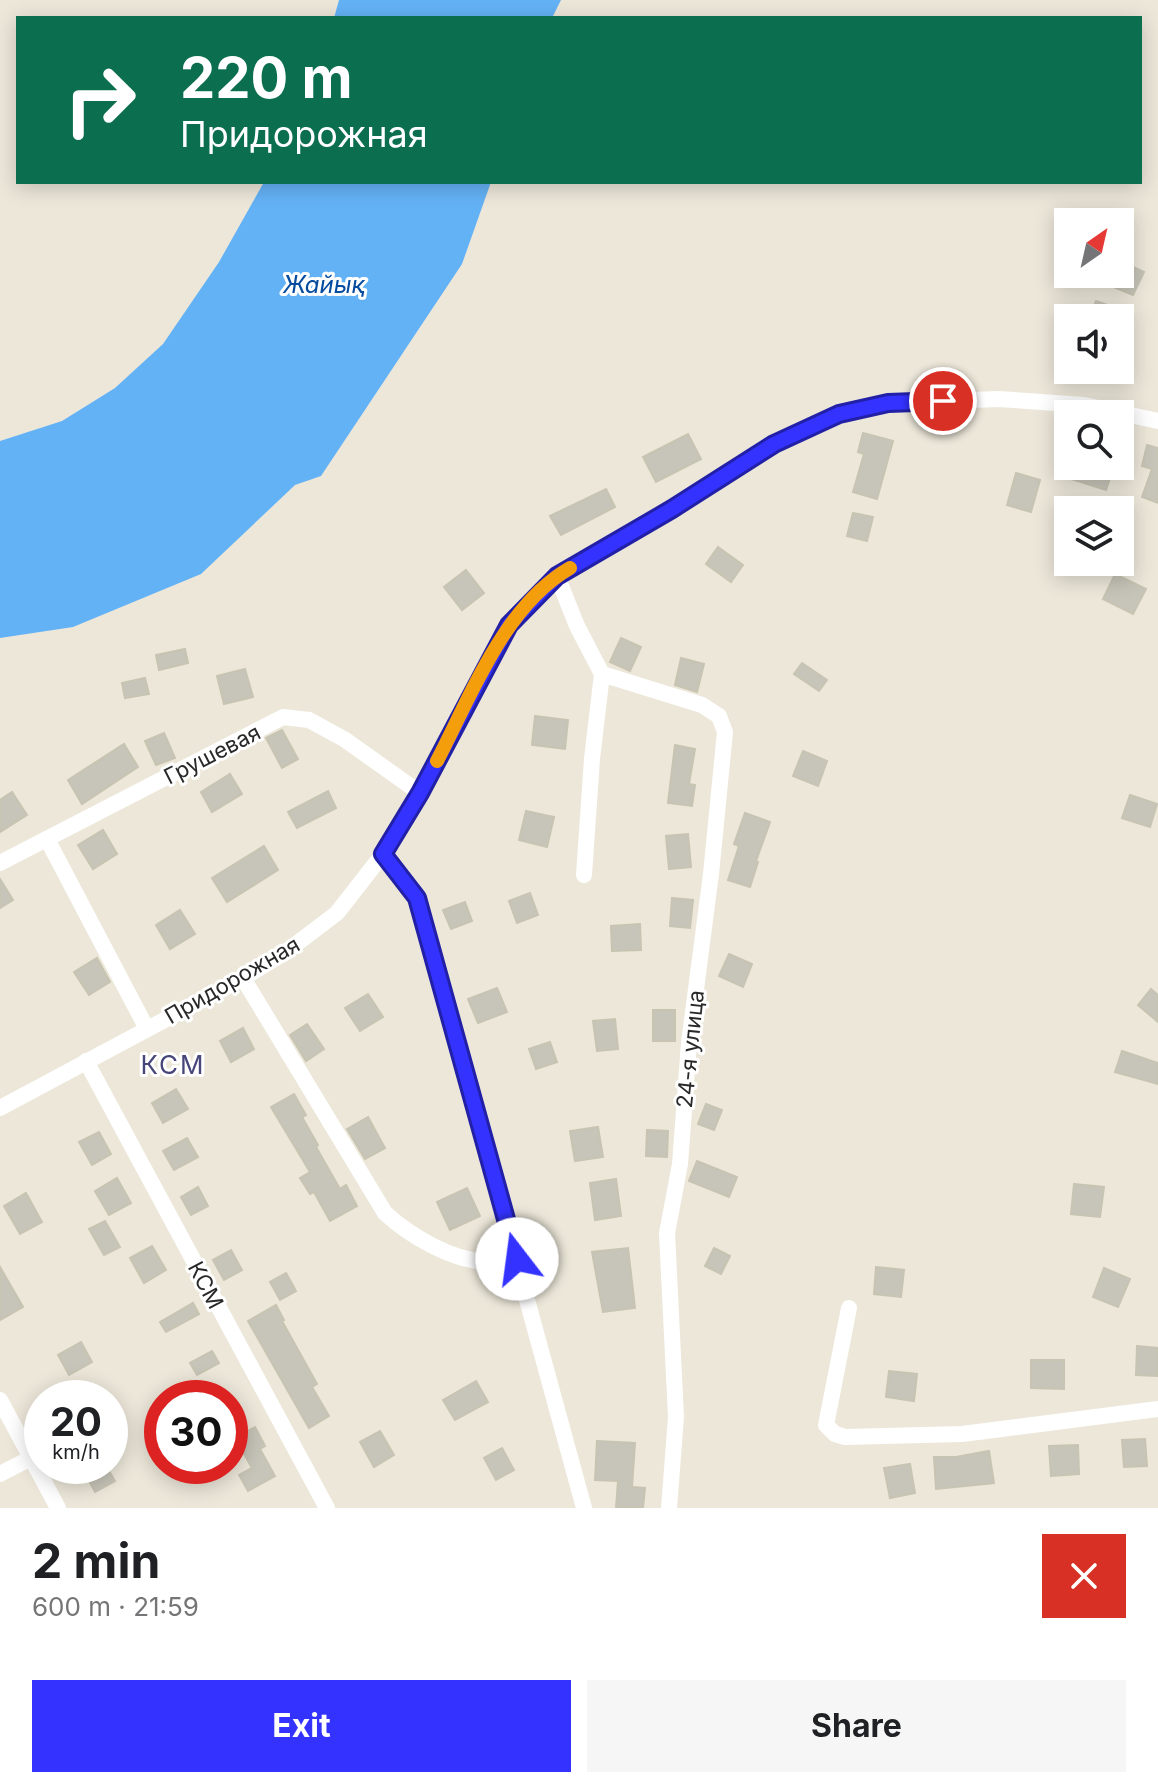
<!DOCTYPE html>
<html lang="en">
<head>
<meta charset="utf-8">
<style>
	:root { --surface:#fff; --page:#f6f6f6; --text:#202124; --muted:#757577; --accent:#3432ff }
	body { margin:0; font-family:Inter,sans-serif; background:var(--page); color:var(--text); height:100vh; display:flex; flex-direction:column; font-size:30px; white-space:nowrap }
	* { box-sizing:border-box; margin:0 }
	p { font-size:26px; color:var(--muted) }
	.icon { flex:none; width:44px; height:44px; fill:none; stroke:currentColor; stroke-width:2; stroke-linecap:round; stroke-linejoin:round }
	.map { position:relative; height:1508px; overflow:hidden }
	.drawer { display:flex; flex-direction:column; background:var(--surface); flex:1 }
	.drawer>* { flex:none }
	.banner { position:absolute; left:16px; top:16px; width:1126px; height:168px; border-radius:0px; box-shadow:0 4px 20px #0003; background:#0b6e4f; color:#fff; overflow:hidden }
	.needle { width:52px; rotate:34deg }
	.buttons { position:absolute; left:1054px; top:208px; display:grid; gap:16px }
	.buttons a { display:grid; place-items:center; width:80px; height:80px; border-radius:0px; background:var(--surface); box-shadow:0 4px 20px #0003; font-size:40px }
	.speed { position:absolute; left:24px; top:1380px; display:flex; gap:16px; font-size:40px; font-weight:700; text-align:center }
	.speed>* { display:grid; place-content:center; width:104px; height:104px; border-radius:50%; background:var(--surface); box-shadow:0 4px 20px #0003; line-height:1 }
	.speed small { font-size:20px; font-weight:400 }
	.speed .limit { border:12px solid #d22; background:#fff; color:#111 }
	.pin { position:absolute; display:grid; place-items:center; width:68px; height:68px; color:#fff; margin:-34px; border:4px solid #fff; border-radius:50%; box-shadow:0 2px 8px #0007 }
	.me { position:absolute; width:88px; margin:-44px; rotate:345deg; stroke-linejoin:round; filter:drop-shadow(0 0 6px #0008) }
	.turn { display:flex; align-items:center; gap:28px; height:168px; padding:0 32px; font-size:36px }
	.turn .icon { width:104px; height:104px; stroke-width:2.5 }
	.turn b { display:block; font-size:56px; line-height:68px }
	.round { display:grid; place-items:center; flex:none; width:84px; height:84px; border-radius:0px; background:var(--page) }
	.overview { display:flex; align-items:center; justify-content:space-between; height:136px; padding:0 32px }
	h1 { font-size:48px; font-weight:700; line-height:60px }
	.cta { display:flex; gap:16px; margin-top:auto; padding:16px 32px }
	.cta a { flex:1; height:92px; border-radius:0px; background:var(--accent); color:#fff; font-size:32px; font-weight:700; line-height:92px; text-align:center }
	.cta a+a { background:var(--page); color:var(--text) }
	.map>svg:first-child { display:block }
</style>
</head>
<body>
<div class="map">
<svg width="1158" height="1508" viewBox="0 0 1158 1508">
	<rect width="100%" height="100%" fill="#ece7d9"/>
	<g fill="#64b2f6">
		<polygon points="339,0 561,0 552,18 334,18"/>
		<polygon points="264,182 491,182 462,264 321,476 295,485 201,574 73,627 0,638 0,441 62,421 115,388 163,344 219,262"/>
	</g>
	<g fill="#c7c4b9" stroke="#c7c4b2" stroke-width="2">
		<polygon points="1098,209 1128,222 1092,222"/>
		<polygon points="1122,262 1144,272 1133,295 1111,286 1117,274 1120,274"/>
		<polygon points="1096,301 1119,309 1116,318 1089,318"/>
		<polygon points="863,433 893,441 877,499 853,492 864,454 858,452"/>
		<polygon points="688,434 701,459 656,482 643,457"/>
		<polygon points="1147,445 1158,448 1158,503 1142,497 1152,469 1142,466"/>
		<polygon points="1062,466 1114,466 1106,490 1059,475"/>
		<polygon points="1016,473 1040,480 1031,512 1007,505"/>
		<polygon points="606,489 615,507 561,535 550,516"/>
		<polygon points="853,513 873,517 867,541 847,536"/>
		<polygon points="718,547 743,565 731,582 706,564"/>
		<polygon points="466,570 484,593 462,610 444,587"/>
		<polygon points="1115,574 1146,589 1133,614 1103,599"/>
		<polygon points="621,638 641,647 630,671 610,662"/>
		<polygon points="185,649 188,663 159,670 156,655"/>
		<polygon points="681,658 704,664 697,692 675,685"/>
		<polygon points="802,663 827,680 819,691 794,674"/>
		<polygon points="245,669 253,697 224,704 217,676"/>
		<polygon points="145,678 149,694 125,698 122,683"/>
		<polygon points="535,716 568,720 565,749 532,745"/>
		<polygon points="282,730 298,759 282,768 266,738"/>
		<polygon points="164,733 175,758 156,765 145,741"/>
		<polygon points="124,744 138,767 82,804 68,780"/>
		<polygon points="675,745 695,749 689,784 695,785 692,806 668,803"/>
		<polygon points="803,751 827,761 818,786 793,776"/>
		<polygon points="230,774 242,794 212,812 201,792"/>
		<polygon points="328,791 336,808 297,828 288,812"/>
		<polygon points="12,792 27,815 0,832 0,800"/>
		<polygon points="1130,795 1157,804 1150,827 1122,818"/>
		<polygon points="526,811 554,817 547,847 519,840"/>
		<polygon points="745,813 770,822 756,861 758,862 750,887 728,880 739,846 734,844"/>
		<polygon points="103,830 117,854 93,869 78,845"/>
		<polygon points="688,834 691,867 669,869 666,836"/>
		<polygon points="264,846 278,870 227,902 212,878"/>
		<polygon points="0,879 13,900 0,908"/>
		<polygon points="530,893 538,915 517,923 509,901"/>
		<polygon points="672,898 693,900 690,928 670,926"/>
		<polygon points="465,902 472,921 451,929 443,910"/>
		<polygon points="180,910 195,934 170,949 156,925"/>
		<polygon points="640,924 641,950 612,951 611,926"/>
		<polygon points="729,954 752,964 743,987 719,976"/>
		<polygon points="97,958 110,982 89,995 74,972"/>
		<polygon points="497,988 507,1012 478,1023 468,999"/>
		<polygon points="1151,989 1158,995 1158,1022 1138,1005"/>
		<polygon points="368,994 383,1017 360,1031 345,1008"/>
		<rect x="653" y="1010" width="22" height="31"/>
		<polygon points="615,1019 618,1049 597,1051 593,1021"/>
		<polygon points="307,1024 324,1049 306,1061 290,1035"/>
		<polygon points="243,1028 254,1049 231,1062 220,1041"/>
		<polygon points="550,1042 557,1062 536,1069 529,1049"/>
		<polygon points="1122,1051 1158,1063 1158,1084 1115,1072"/>
		<polygon points="176,1089 188,1109 163,1123 152,1103"/>
		<polygon points="294,1094 306,1115 302,1117 318,1145 316,1147 340,1189 346,1185 357,1206 330,1221 314,1192 310,1194 300,1178 310,1172 271,1107"/>
		<polygon points="706,1104 722,1110 714,1130 698,1124"/>
		<polygon points="368,1117 385,1148 365,1159 347,1129"/>
		<polygon points="598,1127 603,1157 575,1161 570,1131"/>
		<polygon points="647,1130 668,1131 667,1157 646,1156"/>
		<polygon points="99,1132 111,1154 92,1165 79,1142"/>
		<polygon points="187,1138 198,1157 174,1170 163,1151"/>
		<polygon points="697,1161 737,1177 729,1197 689,1181"/>
		<polygon points="117,1178 131,1203 109,1215 95,1191"/>
		<polygon points="616,1179 621,1216 595,1220 590,1183"/>
		<polygon points="1074,1184 1104,1187 1100,1217 1071,1214"/>
		<polygon points="198,1187 208,1206 191,1215 181,1197"/>
		<polygon points="467,1188 480,1216 450,1230 437,1202"/>
		<polygon points="26,1193 42,1222 20,1234 4,1206"/>
		<polygon points="105,1221 120,1247 104,1255 89,1229"/>
		<polygon points="152,1246 166,1270 144,1283 130,1258"/>
		<polygon points="628,1248 635,1308 603,1312 592,1252"/>
		<polygon points="714,1248 730,1256 721,1274 705,1266"/>
		<polygon points="231,1250 242,1270 224,1280 213,1260"/>
		<polygon points="0,1267 23,1307 0,1320"/>
		<polygon points="876,1267 904,1270 901,1297 874,1294"/>
		<polygon points="1104,1268 1130,1279 1118,1307 1093,1297"/>
		<polygon points="286,1273 296,1291 280,1300 270,1282"/>
		<polygon points="193,1303 199,1314 166,1332 160,1322"/>
		<polygon points="276,1305 284,1320 282,1321 317,1384 312,1387 329,1416 309,1428 248,1321"/>
		<polygon points="81,1342 92,1362 69,1375 58,1355"/>
		<polygon points="1137,1346 1158,1348 1158,1376 1136,1375"/>
		<polygon points="212,1351 219,1363 197,1375 190,1363"/>
		<polygon points="1031,1360 1064,1360 1064,1389 1031,1388"/>
		<polygon points="889,1371 917,1374 914,1401 886,1397"/>
		<polygon points="476,1381 488,1402 455,1420 443,1400"/>
		<polygon points="255,1427 265,1446 260,1449 275,1476 248,1491 239,1475 252,1468 235,1438"/>
		<polygon points="380,1431 394,1455 374,1467 360,1442"/>
		<polygon points="1145,1439 1147,1466 1124,1467 1122,1440"/>
		<polygon points="597,1441 635,1443 632,1487 645,1488 643,1508 616,1508 618,1481 595,1480"/>
		<polygon points="1078,1445 1079,1474 1051,1476 1049,1446"/>
		<polygon points="502,1448 514,1470 496,1480 484,1458"/>
		<polygon points="989,1451 994,1483 936,1489 934,1457 956,1457"/>
		<polygon points="910,1464 915,1493 890,1498 884,1468"/>
		<polygon points="102,1466 106,1466 115,1481 95,1492 86,1475"/>
	</g>
	<g fill="none" stroke-linecap="round" stroke-linejoin="round">
		<g stroke="#fff" stroke-width="16">
			<polyline points="557,576 577,626 602,674 592,759 584,875"/>
			<polyline points="602,674 702,705 719,716 725,732 711,874 689,1043 680,1164 667,1233 676,1417 669,1508"/>
			<polyline points="47,839 147,1029"/>
			<polyline points="383,854 417,898 584,1508"/>
			<polyline points="0,863 283,717 309,720 344,739 420,793"/>
			<path d="M243 978 385 1213C410 1236 451 1260 486 1262 496 1262 507 1260 517 1259"/>
			<polyline points="86,1061 327,1508"/>
			<polyline points="0,1108 243,978 287,951 337,913 383,854 420,793 509,625 557,576 672,509 774,444 839,414 888,403 999,399 1084,405 1158,421"/>
			<polyline points="849,1308 826,1425 835,1434 845,1437 962,1434 1158,1409"/>
			<polyline points="0,1400 58,1508"/>
			<polyline points="0,1474 31,1458"/>
		</g>
	</g>
	<g fill="none" stroke-linecap="round" stroke-linejoin="round">
		<defs>
			<polyline id="route" points="517,1259 417,898 383,854 420,793 509,625 557,576 672,509 774,444 839,414 888,403 943,401"/>
		</defs>
		<use href="#route" stroke="#2220a6" stroke-width="20"/>
		<use href="#route" stroke="#3432ff" stroke-width="14"/>
		<path stroke="#f59e0b" stroke-width="14" d="M437 761C471 696 504 606 570 568"/>
	</g>
	<g text-anchor="middle" stroke-width="6" stroke-linejoin="round" paint-order="stroke">
		<g font-size="22" fill="#282828" stroke="#fff">
			<text transform="translate(212 754) rotate(-27)" y="8">Грушевая</text>
			<text transform="translate(232 980) rotate(-30)" y="8">Придорожная</text>
			<text transform="translate(690 1049) rotate(-84)" y="8">24-я улица</text>
			<text transform="translate(206 1285) rotate(62)" y="8">КСМ</text>
		</g>
		<g font-size="24" font-style="italic" fill="#054ca0" stroke="#fff">
			<text x="324" y="293">Жайық</text>
		</g>
		<g font-size="26" letter-spacing="2" fill="#47467b" stroke="#fff">
			<text x="173" y="1074">КСМ</text>
		</g>
	</g>
</svg>
<div class="buttons">
<a><svg class="needle" viewBox="-14 -14 28 28"><path d="M0-13l5 13h-10z" fill="#e53935"/><path d="M0 13l5-13h-10z" fill="#757577"/></svg></a>
<a><svg class="icon" aria-label="sound" viewBox="0 0 24 24"><path d="M4 9h4l5-4v14l-5-4H4zM17 9q2 3 0 6"/></svg></a>
<a><svg class="icon" aria-label="search" viewBox="0 0 24 24"><circle cx="10" cy="10" r="6"/><path d="M15 15l6 6"/></svg></a>
<a><svg class="icon" aria-label="layers" viewBox="0 0 24 24"><path d="M12 4l9 5-9 5-9-5zM3 14l9 5 9-5"/></svg></a>
</div>
<div class="speed"><div>20<small>km/h</small></div><div class="limit">30</div></div>
<div class="pin" style="left:943px;top:401px;background:#d93025"><svg class="icon" aria-label="arrive" viewBox="0 0 24 24"><path d="M6 21V4h12l-3 4 3 4H6"/></svg></div>
<svg class="me" style="left:517px;top:1259px" viewBox="-20 -20 40 40"><circle r="19" fill="#fff"/><path d="M0-13L10 11 0 6-10 11z" fill="#3432ff"/></svg>
<div class="banner">
<div class="turn"><svg class="icon" aria-label="right" viewBox="0 0 24 24"><path d="M7 20v-9h11M14 6l5 5-5 5"/></svg><div><b>220 m</b>Придорожная</div></div>
</div>
</div>
<section class="drawer">
<div class="overview"><div><h1>2 min</h1><p>600 m · 21:59</p></div><a class="round" style="background:#d93025;color:#fff"><svg class="icon" aria-label="close" viewBox="0 0 24 24"><path d="M6 6l12 12M18 6L6 18"/></svg></a></div>
<div class="cta"><a>Exit</a><a>Share</a></div>
</section>
</body>
</html>
